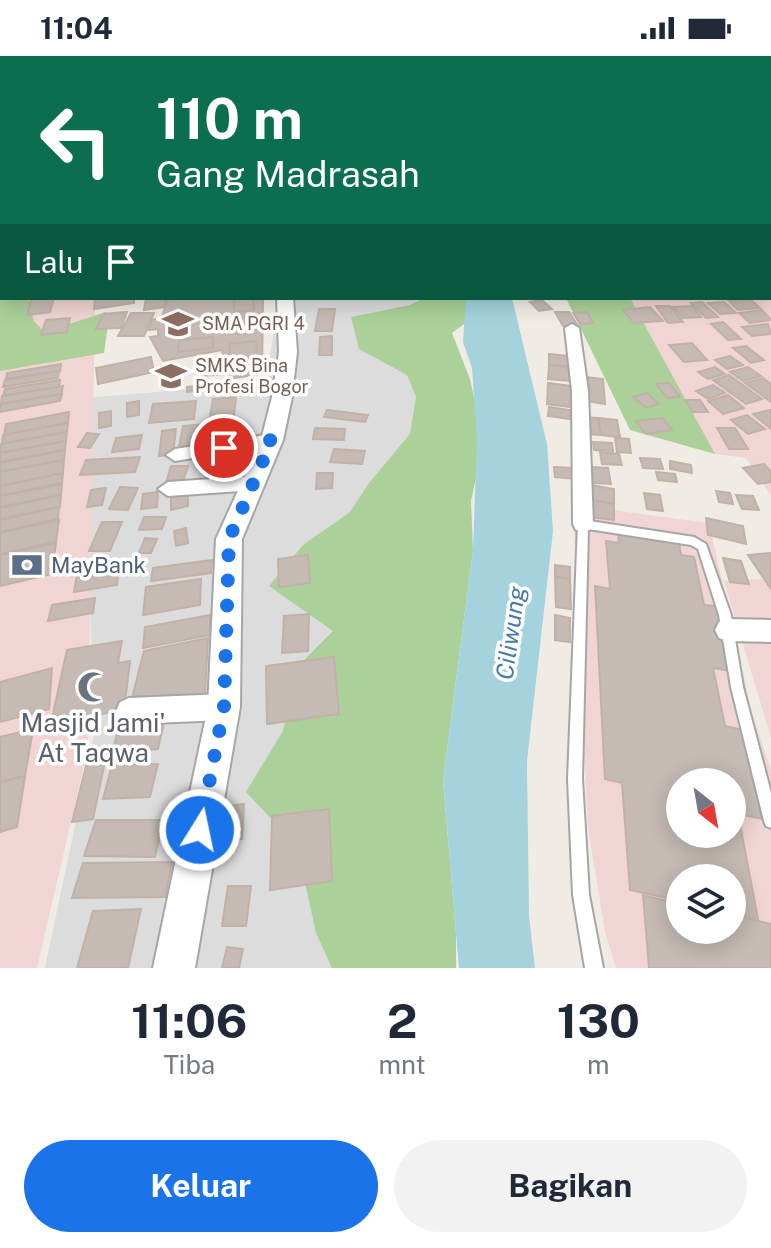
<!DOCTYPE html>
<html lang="id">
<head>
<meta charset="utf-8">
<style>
	:root { --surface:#fff; --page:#f2f2f3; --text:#1f2937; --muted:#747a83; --accent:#1a73e8 }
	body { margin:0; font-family:"Public Sans",sans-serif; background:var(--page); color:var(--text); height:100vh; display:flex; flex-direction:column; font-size:30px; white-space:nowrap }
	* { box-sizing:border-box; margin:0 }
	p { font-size:26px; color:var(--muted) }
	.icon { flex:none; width:44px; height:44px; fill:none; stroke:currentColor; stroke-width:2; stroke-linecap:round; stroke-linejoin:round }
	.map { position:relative; height:912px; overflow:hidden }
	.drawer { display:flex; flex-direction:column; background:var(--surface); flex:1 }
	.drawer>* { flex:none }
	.guide { position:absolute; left:0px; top:0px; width:772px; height:244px; box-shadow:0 4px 20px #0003; background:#0b6e4f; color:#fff; overflow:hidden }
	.needle { width:52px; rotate:149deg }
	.tools { position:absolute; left:666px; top:712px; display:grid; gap:16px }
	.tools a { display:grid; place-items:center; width:80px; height:80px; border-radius:50%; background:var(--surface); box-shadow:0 4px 20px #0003; font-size:40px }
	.pin { position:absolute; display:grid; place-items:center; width:68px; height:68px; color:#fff; margin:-34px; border:4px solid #fff; border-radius:50%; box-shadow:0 2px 8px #0007 }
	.me { position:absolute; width:88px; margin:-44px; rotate:10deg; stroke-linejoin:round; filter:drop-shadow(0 0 6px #0008) }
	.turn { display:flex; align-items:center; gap:28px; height:168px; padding:0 24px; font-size:36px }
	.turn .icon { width:104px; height:104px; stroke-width:2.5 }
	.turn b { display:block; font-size:56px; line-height:68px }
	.then { display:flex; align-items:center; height:76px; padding:0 24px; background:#0003; gap:16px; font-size:30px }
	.eta { display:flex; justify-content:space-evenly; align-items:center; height:136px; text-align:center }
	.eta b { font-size:48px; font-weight:700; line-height:56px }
	.cta { display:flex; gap:16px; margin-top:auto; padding:16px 24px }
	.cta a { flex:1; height:92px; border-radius:48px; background:var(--accent); color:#fff; font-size:32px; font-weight:700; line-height:92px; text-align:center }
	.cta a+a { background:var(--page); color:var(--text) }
	.status { display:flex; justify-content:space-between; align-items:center; height:56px; padding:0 40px; background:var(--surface); direction:ltr }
	.status svg { height:22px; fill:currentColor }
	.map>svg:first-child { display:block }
</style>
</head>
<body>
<div class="status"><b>11:04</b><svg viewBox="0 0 49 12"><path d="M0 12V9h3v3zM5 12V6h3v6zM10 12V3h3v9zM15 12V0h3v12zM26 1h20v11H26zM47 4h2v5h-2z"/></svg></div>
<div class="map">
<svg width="771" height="912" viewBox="0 0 771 912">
	<rect width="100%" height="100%" fill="#f0ece5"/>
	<polygon fill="#dddcdc" points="279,242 439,242 404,912 45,912 94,679 84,342 266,327"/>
	<g fill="#f1d4d4" fill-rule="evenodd">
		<polygon points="0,119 2,242 95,242 88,692 37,912 0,912"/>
		<polygon points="771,119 771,440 746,402 715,398 625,268 618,242 770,242"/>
		<path d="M573 449 709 467 752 657 771 714V912H616L605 876 588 772ZM680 726H732V778H680ZM680 822H732V874H680Z"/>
		<polygon points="771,522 771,682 724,525"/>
	</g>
	<g fill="#abd099">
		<polygon points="0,203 2,242 28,242 34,265 44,276 106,256 109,261 104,297 0,315"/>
		<polygon points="424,242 471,242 468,265 452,277 470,323 484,386 471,445 473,494 443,724 456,877 456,912 332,912 316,877 297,790 246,736 283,675 296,612 333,575 269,530 303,489 350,456 369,427 410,378 416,341 407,319 359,293 351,261 410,249"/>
		<polygon points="566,242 630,242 715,398 630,374"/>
	</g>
	<polygon fill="#a4d3de" points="466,242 512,242 547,388 553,475 527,705 529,860 535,912 459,912 443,724 473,494 477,382 472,312 463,286"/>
	<g fill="#c5bbb4" stroke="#c2b1a7" stroke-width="2" fill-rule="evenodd">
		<polygon points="54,242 50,256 27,259 31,243"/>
		<polygon points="95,242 134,242 134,247 94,253"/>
		<polygon points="146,242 165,242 165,251 144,254"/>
		<polygon points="168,242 263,242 262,318 227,323 228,318 201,320 198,309 223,300 222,294 163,305 150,281 158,280 158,273 149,274 152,264 162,261"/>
		<polygon points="253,242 254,254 234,256 234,243"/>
		<polygon points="750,243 760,252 738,254 729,245"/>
		<polygon points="542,244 552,253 539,255 530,246"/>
		<polygon points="702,246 718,261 706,262 691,247"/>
		<polygon points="724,246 736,257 720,258 708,247"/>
		<polygon points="656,250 670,250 683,266 668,267"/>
		<polygon points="692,250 701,261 683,262 673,251"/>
		<polygon points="650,251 663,265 634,267 623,254"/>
		<polygon points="319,253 335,253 332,275 315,275"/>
		<polygon points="762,254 771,264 750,267 739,257"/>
		<polygon points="127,256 121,272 96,273 103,258"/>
		<polygon points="555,256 569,256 578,270 563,270"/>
		<polygon points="587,256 593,267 580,268 573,257"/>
		<polygon points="131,257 154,257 144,280 118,280"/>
		<polygon points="254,261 251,278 231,278 235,262"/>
		<polygon points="70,262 67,276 41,279 46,264"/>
		<polygon points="723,266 741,283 728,284 711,268"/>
		<polygon points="768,268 771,278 752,280 742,271"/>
		<polygon points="332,280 332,299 319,299 320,281"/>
		<polygon points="213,281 213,292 178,296 179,284"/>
		<polygon points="256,285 257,300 229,302 230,288"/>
		<polygon points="692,287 707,304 684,306 669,289"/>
		<polygon points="746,290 764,304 751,307 733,292"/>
		<polygon points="549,298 569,300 569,311 549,309"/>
		<polygon points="730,300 743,309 727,313 715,304"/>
		<polygon points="151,301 154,316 98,328 96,312"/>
		<polygon points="61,308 60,315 6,323 7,317"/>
		<polygon points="549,309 569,311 570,325 548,323"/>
		<polygon points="715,311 725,318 708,323 698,316"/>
		<polygon points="748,311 761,320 743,325 730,316"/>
		<polygon points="59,315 58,322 3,331 5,324"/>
		<polygon points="729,319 762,343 746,348 713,324"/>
		<polygon points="585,321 603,323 605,348 586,345"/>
		<polygon points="763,322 771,328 771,346 745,327"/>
		<polygon points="60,324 59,331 3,340 5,333"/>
		<polygon points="219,326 219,331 187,336 187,331"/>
		<polygon points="548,327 571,330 571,351 547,348"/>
		<polygon points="669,327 680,341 667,342 656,328"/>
		<polygon points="713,329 725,337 708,343 696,335"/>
		<polygon points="63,330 61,338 1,348 2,340"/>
		<polygon points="647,337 659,348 646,352 633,341"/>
		<polygon points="62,338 60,345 0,356 1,348"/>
		<polygon points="728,339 744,352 723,358 708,345"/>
		<polygon points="236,341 234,360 210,361 213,343"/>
		<polygon points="685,344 700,344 708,356 693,356"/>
		<polygon points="139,345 139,359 127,361 127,347"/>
		<polygon points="196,345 194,363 149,367 153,348"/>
		<polygon points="549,351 570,354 570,363 548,360"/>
		<polygon points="327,354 368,359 365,366 324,361"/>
		<polygon points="770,354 771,354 771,373 753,358"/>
		<polygon points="111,355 111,370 99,372 99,357"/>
		<polygon points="69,356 68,367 4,379 6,368"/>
		<polygon points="747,359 765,373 748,378 731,364"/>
		<polygon points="582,361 598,362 601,379 584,378"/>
		<polygon points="598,362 617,364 620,381 601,379"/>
		<polygon points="662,362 672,374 646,378 636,365"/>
		<polygon points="68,367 67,376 2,388 3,379"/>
		<polygon points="208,368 205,389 179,391 183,370"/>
		<polygon points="238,368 240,384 221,388 219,371"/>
		<polygon points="315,372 345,373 344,384 313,383"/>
		<polygon points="717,372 735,372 748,393 729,393"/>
		<polygon points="176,373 173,398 159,400 162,375"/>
		<polygon points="67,376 66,385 0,397 1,388"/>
		<polygon points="87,377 99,378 90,392 78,391"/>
		<polygon points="142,379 139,393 112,396 116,382"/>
		<polygon points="615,382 629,383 631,397 617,396"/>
		<polygon points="66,385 65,394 0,406 0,397"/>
		<polygon points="593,386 612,387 613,395 594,394"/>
		<polygon points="334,393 365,395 362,408 330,406"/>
		<polygon points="65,394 64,404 0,416 0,407"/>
		<polygon points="600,396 619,398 622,409 602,408"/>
		<polygon points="140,401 135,416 80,419 86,404"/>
		<polygon points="640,402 660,403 663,413 643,412"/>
		<polygon points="64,404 63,417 0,430 0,416"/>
		<polygon points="670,405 691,409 692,417 670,413"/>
		<polygon points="230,408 228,423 211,424 214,409"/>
		<polygon points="764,408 771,416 771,426 758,428 743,412"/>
		<polygon points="171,410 188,410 183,426 166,427"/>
		<polygon points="554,411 574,412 575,423 555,421"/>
		<polygon points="591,411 608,412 611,428 593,427"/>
		<polygon points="656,416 675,418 677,426 658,424"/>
		<polygon points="63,417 62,427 0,440 0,430"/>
		<polygon points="317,417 333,417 332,432 316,433"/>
		<polygon points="62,428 61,439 0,451 0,440"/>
		<polygon points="591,429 614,433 614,448 591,444"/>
		<polygon points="120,431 138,432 128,454 109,453"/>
		<polygon points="106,432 102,449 87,451 91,434"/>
		<polygon points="188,434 188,450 171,454 171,438"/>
		<polygon points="716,435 730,437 733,448 719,446"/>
		<polygon points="158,436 157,451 141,453 143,438"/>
		<polygon points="644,437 660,439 663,455 647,453"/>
		<polygon points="61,439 60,451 0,463 0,452"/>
		<polygon points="736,439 753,440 759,454 742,453"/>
		<polygon points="591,444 614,448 614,464 591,461"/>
		<polygon points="59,451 58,463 0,476 0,464"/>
		<polygon points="144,461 166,461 162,473 139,474"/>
		<polygon points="706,462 743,470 746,488 708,479"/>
		<polygon points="59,464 56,486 0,498 0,477"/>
		<polygon points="102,466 122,466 110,495 89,495"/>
		<polygon points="186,472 188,487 176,490 174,475"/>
		<path d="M618 478 679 487 681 499 694 501 704 549 716 550 730 615 713 612 725 670 743 674 763 763 738 758 758 863 732 857V822H680V845L630 834 622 727 605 723 595 530 610 533 606 485 619 487ZM680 726H732V778H680Z"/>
		<polygon points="145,482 157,483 151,497 139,497"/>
		<polygon points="56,487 52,518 0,530 0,499"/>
		<polygon points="771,497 771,533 748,499"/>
		<polygon points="308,499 310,527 279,531 278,503"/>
		<polygon points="723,502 741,505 749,528 730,526"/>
		<polygon points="212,504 211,517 151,525 153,512"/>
		<polygon points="555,509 570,511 570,523 555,521"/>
		<polygon points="119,511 117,529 74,536 77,518"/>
		<polygon points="555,521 570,523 571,553 556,551"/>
		<polygon points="201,523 200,549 143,559 146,531"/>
		<polygon points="95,542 93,557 48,565 52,549"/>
		<polygon points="309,558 308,595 282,597 284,560"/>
		<polygon points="210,559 210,579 143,592 145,571"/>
		<polygon points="555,559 570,562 570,586 555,584"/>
		<polygon points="208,582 205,638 130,650 144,595"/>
		<polygon points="122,585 118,607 130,605 124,654 51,667 67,594"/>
		<polygon points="334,601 339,658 267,668 266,610"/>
		<polygon points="52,612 49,653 0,666 0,626"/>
		<polygon points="165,662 158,693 112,697 121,664"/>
		<polygon points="33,673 25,720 0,726 0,681"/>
		<polygon points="108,691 93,763 72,766 90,694"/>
		<polygon points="158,708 150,741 103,743 112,709"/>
		<polygon points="25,720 17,771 0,776 0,726"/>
		<polygon points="244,748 242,783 218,786 221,751"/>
		<polygon points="329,753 332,825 270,834 272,760"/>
		<polygon points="96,764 164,764 155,801 84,800"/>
		<polygon points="172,806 165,841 72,842 83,807"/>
		<polygon points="228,830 251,830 246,870 222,870"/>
		<polygon points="643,839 680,848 680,874 732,874 732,859 771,868 771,912 649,912"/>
		<polygon points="141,853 128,912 77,912 93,855"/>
		<polygon points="227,891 243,893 239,912 222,912"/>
	</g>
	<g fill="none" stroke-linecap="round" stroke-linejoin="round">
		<defs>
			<polygon id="service" points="583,464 694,481 706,488 707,491 731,559 743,631 771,737 771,772 766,770 764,765 731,631 719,559 698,493 691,489 588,473 582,723 589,839 603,912 585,912 573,839 568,723 578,468 579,465"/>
			<g id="minor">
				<rect x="770" y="120" width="1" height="6"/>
				<rect x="770" y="154" width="1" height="6"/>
				<rect x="770" y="194" width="1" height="8"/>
				<polygon points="572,268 579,272 588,335 593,468 590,474 576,474 573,468 572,335 565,272"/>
				<polygon points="272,378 278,380 281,384 278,388 175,405 166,399 175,393"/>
				<polygon points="255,420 265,427 255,434 168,440 158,433 168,426"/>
				<polygon points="727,563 771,564 771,586 727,585 719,582 715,574 719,566"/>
				<polygon points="224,638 233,642 237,651 233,660 224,664 129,668 120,664 116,655 120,646 129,642"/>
			</g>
			<polygon id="tertiary" points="277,242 293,242 297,296 292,341 283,384 242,483 240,651 195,912 153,912 208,651 216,483 261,384 272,341 279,296"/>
		</defs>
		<use href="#service" stroke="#a6a6a6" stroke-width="4"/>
		<use href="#minor" stroke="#a6a6a6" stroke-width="4"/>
		<use href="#tertiary" stroke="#a6a6a6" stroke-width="4"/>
		<use href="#service" fill="#fff" fill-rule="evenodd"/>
		<use href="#minor" fill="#fff" fill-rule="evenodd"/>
		<use href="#tertiary" fill="#fff" fill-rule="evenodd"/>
	</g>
	<linearGradient id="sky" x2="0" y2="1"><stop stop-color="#8dc0e4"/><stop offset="0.48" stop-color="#f8f6f3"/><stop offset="1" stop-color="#f8f6f3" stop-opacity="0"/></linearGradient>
	<rect width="771" height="246" fill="url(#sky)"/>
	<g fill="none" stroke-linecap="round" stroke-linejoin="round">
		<polyline stroke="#1a73e8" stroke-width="14" stroke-dasharray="0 25.2" points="200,774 224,651 229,483 272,384 224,392"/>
	</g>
	<defs>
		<symbol id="school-bare" viewBox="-9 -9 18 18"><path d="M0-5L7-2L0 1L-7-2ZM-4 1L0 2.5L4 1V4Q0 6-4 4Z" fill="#8d6e63" stroke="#fff" stroke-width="2.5" paint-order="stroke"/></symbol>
		<symbol id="bank-bare" viewBox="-9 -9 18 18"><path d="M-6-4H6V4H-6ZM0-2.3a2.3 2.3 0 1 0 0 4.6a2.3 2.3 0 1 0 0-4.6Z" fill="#5c6f8a" stroke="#fff" stroke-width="2.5" paint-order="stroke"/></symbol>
		<symbol id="mosque-bare" viewBox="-9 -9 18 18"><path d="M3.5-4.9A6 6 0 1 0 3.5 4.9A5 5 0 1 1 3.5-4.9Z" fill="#6b7280" stroke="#fff" stroke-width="2.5" paint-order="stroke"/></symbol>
	</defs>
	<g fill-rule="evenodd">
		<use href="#school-bare" x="156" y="246" width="44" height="44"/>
		<use href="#school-bare" x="149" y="298" width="44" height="44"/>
		<use href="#bank-bare" x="5" y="487" width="44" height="44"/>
		<use href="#mosque-bare" x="71" y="609" width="44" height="44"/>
	</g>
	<g text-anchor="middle" stroke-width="7" stroke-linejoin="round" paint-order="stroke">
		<g font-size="18" fill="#785e54" stroke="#fff" text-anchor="start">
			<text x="202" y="274">SMA PGRI 4</text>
			<text x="195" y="316">SMKS Bina<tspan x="195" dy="21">Profesi Bogor</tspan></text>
		</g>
		<g font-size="22" fill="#4e5e75" stroke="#fff" text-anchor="start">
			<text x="51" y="517">MayBank</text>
		</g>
		<g font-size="24" font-style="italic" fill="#467ba8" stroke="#fff">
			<text transform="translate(511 577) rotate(-82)" y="8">Ciliwung</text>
		</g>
		<g font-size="26" fill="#5b616d" stroke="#fff">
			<text x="93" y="676">Masjid Jami'<tspan x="93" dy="30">At Taqwa</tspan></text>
		</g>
	</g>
</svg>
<div class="tools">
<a><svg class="needle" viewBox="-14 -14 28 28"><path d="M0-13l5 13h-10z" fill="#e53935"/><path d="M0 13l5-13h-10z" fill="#747a83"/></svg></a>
<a><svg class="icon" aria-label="layers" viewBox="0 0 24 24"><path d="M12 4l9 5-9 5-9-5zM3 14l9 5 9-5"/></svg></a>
</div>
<div class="pin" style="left:224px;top:392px;background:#d93025"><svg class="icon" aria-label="arrive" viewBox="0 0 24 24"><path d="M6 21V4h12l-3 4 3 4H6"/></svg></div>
<svg class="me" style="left:200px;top:774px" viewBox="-20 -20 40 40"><circle r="17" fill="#1a73e8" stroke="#fff" stroke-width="3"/><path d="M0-11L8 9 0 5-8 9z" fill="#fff"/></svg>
<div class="guide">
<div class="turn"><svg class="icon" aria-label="left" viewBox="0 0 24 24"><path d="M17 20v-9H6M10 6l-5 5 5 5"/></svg><div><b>110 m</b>Gang Madrasah</div></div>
<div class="then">Lalu<svg class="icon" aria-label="arrive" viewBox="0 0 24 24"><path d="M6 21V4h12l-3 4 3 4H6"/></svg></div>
</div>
</div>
<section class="drawer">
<div class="eta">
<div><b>11:06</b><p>Tiba</p></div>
<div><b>2</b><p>mnt</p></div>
<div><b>130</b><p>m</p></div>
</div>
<div class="cta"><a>Keluar</a><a>Bagikan</a></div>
</section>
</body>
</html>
